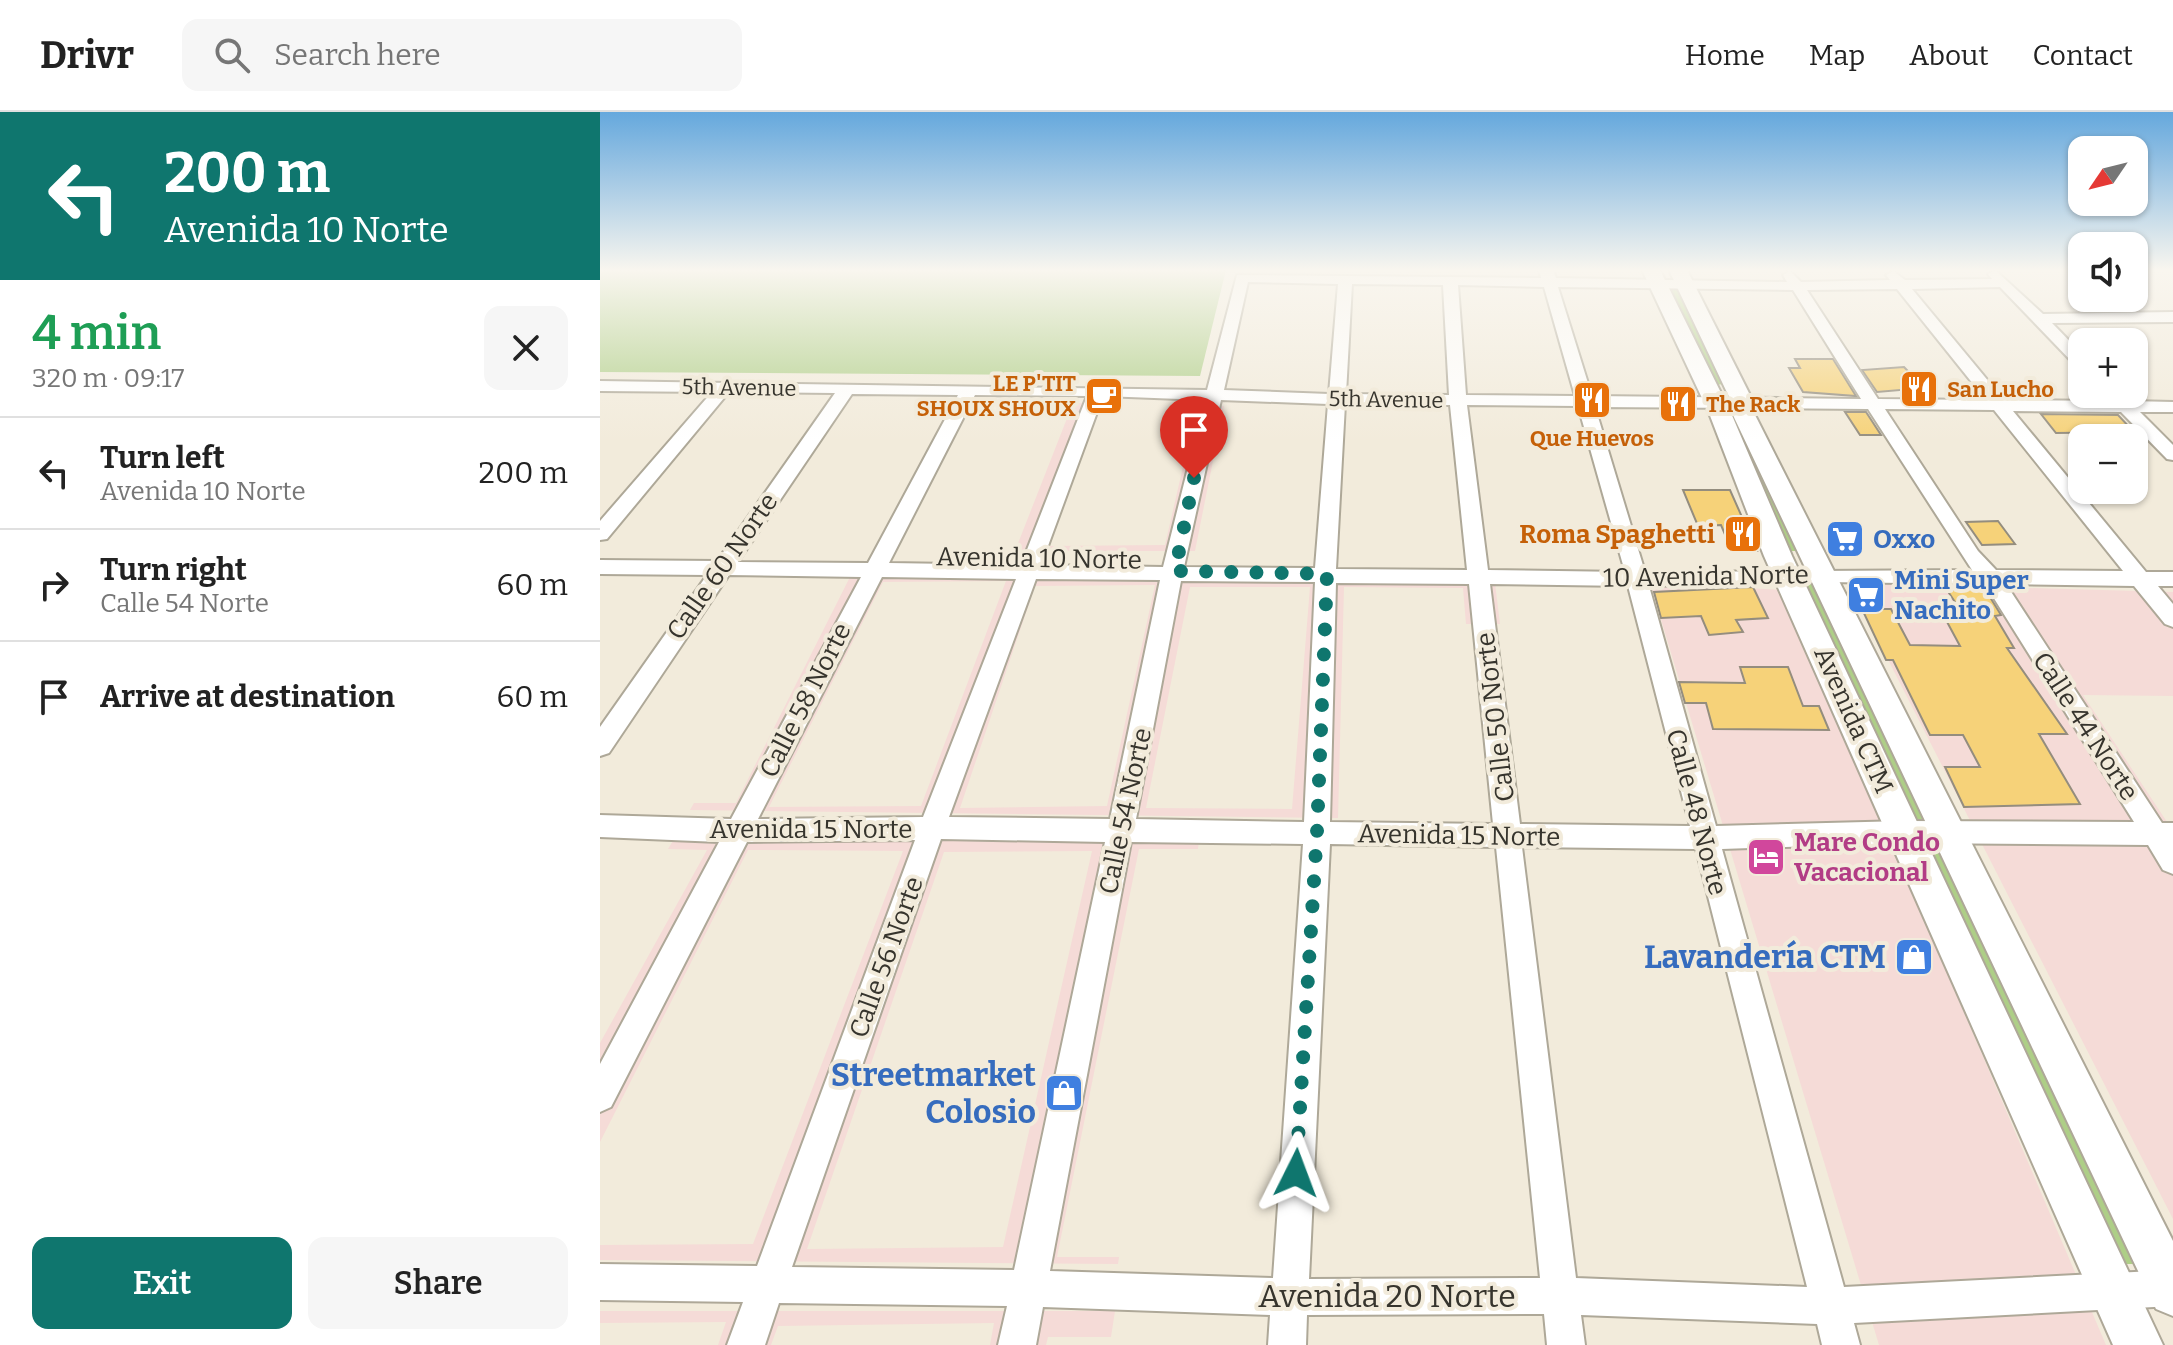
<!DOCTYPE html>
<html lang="en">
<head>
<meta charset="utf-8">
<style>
	:root { --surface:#fff; --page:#f6f6f6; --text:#222; --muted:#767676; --line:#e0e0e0; --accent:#0f766e }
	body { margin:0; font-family:Bitter,serif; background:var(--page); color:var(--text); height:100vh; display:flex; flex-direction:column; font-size:30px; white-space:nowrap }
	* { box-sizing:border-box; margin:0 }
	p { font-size:26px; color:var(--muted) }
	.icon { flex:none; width:44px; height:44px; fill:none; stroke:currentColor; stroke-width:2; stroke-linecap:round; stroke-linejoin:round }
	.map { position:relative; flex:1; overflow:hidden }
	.panel { display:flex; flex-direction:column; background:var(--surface); width:600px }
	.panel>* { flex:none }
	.hud { background:#0f766e; color:#fff; overflow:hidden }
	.needle { width:52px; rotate:235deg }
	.controls { position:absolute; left:1468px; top:24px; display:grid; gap:16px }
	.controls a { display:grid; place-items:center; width:80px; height:80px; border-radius:16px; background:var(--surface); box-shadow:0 2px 6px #0004; font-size:40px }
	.pin { position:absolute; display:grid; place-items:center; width:68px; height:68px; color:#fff; margin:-82px -34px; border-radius:50% 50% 50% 0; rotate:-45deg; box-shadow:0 0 8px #0007 }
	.pin .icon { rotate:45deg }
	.me { position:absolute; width:88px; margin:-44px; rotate:3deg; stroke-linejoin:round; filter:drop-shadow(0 0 6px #0008) }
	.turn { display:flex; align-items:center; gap:28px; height:168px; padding:0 32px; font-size:36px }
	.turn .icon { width:104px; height:104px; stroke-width:2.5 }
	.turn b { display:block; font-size:56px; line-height:68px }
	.round { display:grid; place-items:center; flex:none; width:84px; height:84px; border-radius:16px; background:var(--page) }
	.summary { display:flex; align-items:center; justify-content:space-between; height:136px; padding:0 32px }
	h1 { font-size:48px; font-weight:600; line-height:60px; color:#1e9e55 }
	.primary-button { display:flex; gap:16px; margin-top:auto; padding:16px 32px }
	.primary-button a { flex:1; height:92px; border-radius:16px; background:var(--accent); color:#fff; font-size:32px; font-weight:600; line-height:92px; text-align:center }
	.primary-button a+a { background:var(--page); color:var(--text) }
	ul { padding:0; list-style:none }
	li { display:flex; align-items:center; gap:24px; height:112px; padding:0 32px; border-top:2px solid var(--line) }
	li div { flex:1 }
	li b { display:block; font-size:30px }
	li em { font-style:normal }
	header { display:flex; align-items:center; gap:48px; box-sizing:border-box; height:112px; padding:0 40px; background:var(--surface); border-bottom:2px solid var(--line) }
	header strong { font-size:38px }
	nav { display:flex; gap:44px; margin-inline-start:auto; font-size:28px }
	.search { width:560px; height:72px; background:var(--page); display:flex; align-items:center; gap:20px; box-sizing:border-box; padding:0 28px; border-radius:16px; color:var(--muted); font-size:30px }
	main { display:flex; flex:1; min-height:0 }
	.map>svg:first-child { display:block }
</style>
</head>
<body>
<header>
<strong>Drivr</strong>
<div class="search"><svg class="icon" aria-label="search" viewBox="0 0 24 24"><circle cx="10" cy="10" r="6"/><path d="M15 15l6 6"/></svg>Search here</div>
<nav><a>Home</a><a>Map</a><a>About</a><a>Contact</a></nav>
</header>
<main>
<section class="panel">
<div class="hud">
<div class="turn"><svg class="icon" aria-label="left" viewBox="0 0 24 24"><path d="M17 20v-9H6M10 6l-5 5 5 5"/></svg><div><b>200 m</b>Avenida 10 Norte</div></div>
</div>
<div class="summary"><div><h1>4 min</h1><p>320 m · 09:17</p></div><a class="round"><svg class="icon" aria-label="close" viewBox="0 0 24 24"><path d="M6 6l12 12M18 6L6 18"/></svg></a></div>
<ul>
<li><svg class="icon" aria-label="left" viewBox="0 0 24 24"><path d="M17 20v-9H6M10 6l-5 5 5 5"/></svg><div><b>Turn left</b><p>Avenida 10 Norte</p></div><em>200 m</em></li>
<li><svg class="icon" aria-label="right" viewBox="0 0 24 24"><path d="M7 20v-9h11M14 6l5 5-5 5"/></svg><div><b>Turn right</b><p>Calle 54 Norte</p></div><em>60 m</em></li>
<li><svg class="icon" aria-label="arrive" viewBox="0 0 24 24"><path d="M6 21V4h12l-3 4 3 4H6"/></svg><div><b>Arrive at destination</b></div><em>60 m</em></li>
</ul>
<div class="primary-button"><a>Exit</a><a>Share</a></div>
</section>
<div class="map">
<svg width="1573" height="1233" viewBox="0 0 1573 1233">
	<rect width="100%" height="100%" fill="#f2ebdb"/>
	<g fill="#f5dbd7" fill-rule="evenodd">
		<polygon points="473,291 499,291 449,434 565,433 597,294 624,294 595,439 415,439"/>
		<path d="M250 465 895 471 900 512H866L863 476 744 475 738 706 90 698 94 691H136ZM406 469 321 694 169 695 283 470ZM555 473 507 694 360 696 435 474ZM590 475H710L692 697 546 696Z"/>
		<polygon points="1050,471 1184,478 1506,1233 1279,1233"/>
		<polygon points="1249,471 1573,480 1573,584 1483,583 1573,719 1573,1107"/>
		<path d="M74 727 599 728 598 737H539L457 1145H519L518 1152 0 1148V1133L153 1132 303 739 148 738 0 1030V931L107 738 68 737ZM492 739 403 1135 207 1137 344 740Z"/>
		<polygon points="0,1199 515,1199 511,1225 448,1225 446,1233 390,1233 394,1211 178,1214 171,1233 118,1233 126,1210 0,1211"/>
	</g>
	<g fill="#aece87">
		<polygon points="0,158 626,158 600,264 0,260"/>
		<polygon points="1078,176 1125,272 1114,273 1071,177"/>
		<polygon points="1131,305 1137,306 1199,439 1188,439"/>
		<polygon points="1207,469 1214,470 1325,708 1317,707 1307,699 1204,473"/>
		<polygon points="1333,736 1341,738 1535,1152 1522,1152 1330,741"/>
	</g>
	<g fill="#f6d279" stroke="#948d7e" stroke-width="2">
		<polygon points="1195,247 1233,247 1256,284 1203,280 1189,256 1200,256"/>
		<polygon points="1304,255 1324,276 1277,280 1262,258"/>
		<polygon points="1245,300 1266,300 1281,323 1260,323"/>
		<polygon points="1441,302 1518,303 1534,320 1456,321"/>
		<polygon points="1083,378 1130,378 1157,439 1132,439 1121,413 1098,414"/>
		<polygon points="1398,409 1415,432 1382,433 1366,410"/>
		<polygon points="1153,475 1168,506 1136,508 1143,520 1109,523 1101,504 1061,506 1054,480"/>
		<polygon points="1385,477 1401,503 1395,504 1414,536 1407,536 1467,622 1439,622 1480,692 1364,695 1345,655 1380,655 1363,623 1330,623 1293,548 1286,548 1262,497 1291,497 1310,533 1360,534 1346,508 1367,508 1347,478"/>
		<polygon points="1140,555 1188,555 1203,594 1219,594 1229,618 1113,617 1106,591 1085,591 1079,570 1145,571"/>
	</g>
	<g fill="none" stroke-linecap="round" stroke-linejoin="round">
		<defs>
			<path id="minor" d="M939 158H953L956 166 1187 170 1183 163 1190 159 1201 170 1290 168 1286 163 1293 159 1305 168 1392 167 1388 162 1395 158 1443 202 1573 200V210L1452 211 1482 242V256L1476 254 1400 175 1312 177 1404 288 1512 289 1520 284 1530 289 1573 290V300H1540L1573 333V348L1567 347 1521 300 1413 299 1546 460H1573V474H1558L1573 492V515L1565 512 1534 474 1406 472 1562 711H1573V762L1563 758 1548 733 1304 731 1122 737 1244 1175 1573 1158V1194L1254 1211 1260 1233H1222L1217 1212 981 1203 985 1233H947L944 1202 707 1203 706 1233H668L670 1203 443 1195 436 1233H398L407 1194 179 1191 165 1233H127L143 1190 0 1188V1152L157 1154 315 728 147 730 11 995 0 1000V952L119 730 0 725V703L131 707 261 465 129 463 9 641 0 644V615L107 463 0 462V448L117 449 235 281 129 280 7 427 0 428V409L112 280 0 279V269L607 278 637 163 941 166ZM648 170 738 172 729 282 624 278ZM752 172 843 173 849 283 746 282ZM858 173 944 175 975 284 866 283ZM958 175 1193 178 1261 287 992 284ZM1297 177 1386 288 1278 287 1207 178ZM252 282 358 283 268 451 138 450ZM375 283 487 284 421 453 289 451ZM503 284 605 288 563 455 441 453ZM621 288 728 292 715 456 584 455ZM745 292 850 293 867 458 736 457ZM867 293 978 294 1025 460 888 458ZM995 295 1268 297 1372 458 1045 460ZM1285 297 1394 298 1523 459 1396 458 1378 439ZM282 465 416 467 323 705 158 707ZM436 467 560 468 510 707 349 705ZM581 469 715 470 704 710 536 707ZM1222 470 1385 472 1534 710 1304 709 1116 714 1049 474ZM736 471 869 472 893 712 730 710ZM890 472 1028 474 1090 714 920 712ZM341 727 505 730 414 1158 192 1155ZM531 730 703 732 673 1166 450 1159ZM730 732 896 735 940 1166 709 1167ZM922 735 1096 737 1207 1175 976 1166Z"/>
			<g id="major">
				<polygon points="1042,158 1060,158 1131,301 1192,444 1563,1233 1513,1233 1164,444 1109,301"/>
				<polygon points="1069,158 1087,158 1153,289 1154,301 1573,1129 1573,1204 1556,1197 1132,301 1131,289"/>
			</g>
		</defs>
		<use href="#minor" stroke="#aea898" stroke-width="4"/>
		<use href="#major" stroke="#aea898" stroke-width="4"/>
		<use href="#minor" fill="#fff" fill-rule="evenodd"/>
		<use href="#major" fill="#fff" fill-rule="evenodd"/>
	</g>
	<linearGradient id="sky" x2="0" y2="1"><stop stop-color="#65a8dd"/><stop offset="0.48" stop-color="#f9f6ef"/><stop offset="1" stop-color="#f9f6ef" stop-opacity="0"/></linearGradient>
	<rect width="1573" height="330" fill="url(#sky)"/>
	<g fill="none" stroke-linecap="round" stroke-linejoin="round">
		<polyline stroke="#0f766e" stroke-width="14" stroke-dasharray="0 25.2" points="594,366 575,459 727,462 717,720 696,1061"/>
	</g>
	<defs>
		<symbol id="restaurant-square" viewBox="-11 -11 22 22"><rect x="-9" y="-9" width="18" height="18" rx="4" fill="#e8710a" stroke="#f2ebdb"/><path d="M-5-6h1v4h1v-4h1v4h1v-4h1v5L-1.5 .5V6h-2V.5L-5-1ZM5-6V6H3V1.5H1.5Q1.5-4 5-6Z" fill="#fff"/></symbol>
		<symbol id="cafe-square" viewBox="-11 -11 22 22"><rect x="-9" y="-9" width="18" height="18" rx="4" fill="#e8710a" stroke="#f2ebdb"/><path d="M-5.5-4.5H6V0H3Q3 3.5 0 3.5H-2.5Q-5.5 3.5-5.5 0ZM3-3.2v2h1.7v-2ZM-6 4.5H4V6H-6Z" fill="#fff"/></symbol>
		<symbol id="supermarket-square" viewBox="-11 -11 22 22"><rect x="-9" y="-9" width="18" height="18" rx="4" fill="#3f7fe0" stroke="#f2ebdb"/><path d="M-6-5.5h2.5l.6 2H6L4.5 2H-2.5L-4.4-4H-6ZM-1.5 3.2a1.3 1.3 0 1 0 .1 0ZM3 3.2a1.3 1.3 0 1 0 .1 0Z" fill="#fff"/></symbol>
		<symbol id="hotel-square" viewBox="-11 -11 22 22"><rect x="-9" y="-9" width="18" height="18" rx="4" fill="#d1479c" stroke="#f2ebdb"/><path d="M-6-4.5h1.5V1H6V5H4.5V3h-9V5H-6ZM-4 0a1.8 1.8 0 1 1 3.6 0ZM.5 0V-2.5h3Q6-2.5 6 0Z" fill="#fff"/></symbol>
		<symbol id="shop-square" viewBox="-11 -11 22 22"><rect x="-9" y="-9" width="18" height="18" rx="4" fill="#3f7fe0" stroke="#f2ebdb"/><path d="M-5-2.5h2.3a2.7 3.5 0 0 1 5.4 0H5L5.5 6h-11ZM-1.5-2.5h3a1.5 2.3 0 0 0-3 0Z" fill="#fff"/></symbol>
	</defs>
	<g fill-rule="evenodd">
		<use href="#restaurant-square" x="1297" y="255" width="44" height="44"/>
		<use href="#cafe-square" x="482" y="262" width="44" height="44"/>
		<use href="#restaurant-square" x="970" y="266" width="44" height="44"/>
		<use href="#restaurant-square" x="1056" y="270" width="44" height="44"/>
		<use href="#restaurant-square" x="1121" y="400" width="44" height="44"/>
		<use href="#supermarket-square" x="1223" y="405" width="44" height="44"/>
		<use href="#supermarket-square" x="1244" y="461" width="44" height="44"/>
		<use href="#hotel-square" x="1144" y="723" width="44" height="44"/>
		<use href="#shop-square" x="1292" y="823" width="44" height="44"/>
		<use href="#shop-square" x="442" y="959" width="44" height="44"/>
	</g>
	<g text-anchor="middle" stroke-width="8" stroke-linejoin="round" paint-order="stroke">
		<g font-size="22" font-weight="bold" fill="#c56008" stroke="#f2ebdb" text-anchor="start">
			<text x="476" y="279" text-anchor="end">LE P'TIT<tspan x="476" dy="25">SHOUX SHOUX</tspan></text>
			<text x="1347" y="285">San Lucho</text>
			<text x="1106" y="300">The Rack</text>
			<text x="992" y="334" text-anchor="middle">Que Huevos</text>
		</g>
		<g font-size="22" fill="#36342d" stroke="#f2ebdb">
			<text transform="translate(139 275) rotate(1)" y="8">5th Avenue</text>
			<text transform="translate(786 287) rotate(1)" y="8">5th Avenue</text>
		</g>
		<g font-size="26" font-weight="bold" fill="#c56008" stroke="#f2ebdb" text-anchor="end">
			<text x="1115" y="431">Roma Spaghetti</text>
		</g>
		<g font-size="26" font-weight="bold" fill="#366cbe" stroke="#f2ebdb" text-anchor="start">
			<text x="1273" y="436">Oxxo</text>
			<text x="1294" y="477">Mini Super<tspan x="1294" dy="30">Nachito</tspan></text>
		</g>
		<g font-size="26" fill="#36342d" stroke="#f2ebdb">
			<text transform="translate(439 446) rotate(1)" y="9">Avenida 10 Norte</text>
			<text transform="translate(122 454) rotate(-55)" y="9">Calle 60 Norte</text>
			<text transform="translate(1106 464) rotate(-1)" y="9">10 Avenida Norte</text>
			<text transform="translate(205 588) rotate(-63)" y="9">Calle 58 Norte</text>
			<text transform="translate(895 605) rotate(-97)" y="9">Calle 50 Norte</text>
			<text transform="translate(1254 608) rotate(66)" y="9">Avenida CTM</text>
			<text transform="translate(1486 614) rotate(57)" y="9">Calle 44 Norte</text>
			<text transform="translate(525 699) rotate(-78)" y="9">Calle 54 Norte</text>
			<text transform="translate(1097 700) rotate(75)" y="9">Calle 48 Norte</text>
			<text x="211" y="726">Avenida 15 Norte</text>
			<text transform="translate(859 723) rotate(1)" y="9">Avenida 15 Norte</text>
			<text transform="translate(286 845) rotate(-70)" y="9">Calle 56 Norte</text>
		</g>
		<g font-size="26" font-weight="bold" fill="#b23c85" stroke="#f2ebdb" text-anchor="start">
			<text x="1194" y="739">Mare Condo<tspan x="1194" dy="30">Vacacional</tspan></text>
		</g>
		<g font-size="32" font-weight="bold" fill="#366cbe" stroke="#f2ebdb" text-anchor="end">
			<text x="1286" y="856">Lavandería CTM</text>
			<text x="436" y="974">Streetmarket<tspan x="436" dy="37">Colosio</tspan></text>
		</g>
		<g font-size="32" fill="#36342d" stroke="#f2ebdb">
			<text x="787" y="1195">Avenida 20 Norte</text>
		</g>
	</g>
</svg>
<div class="controls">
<a><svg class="needle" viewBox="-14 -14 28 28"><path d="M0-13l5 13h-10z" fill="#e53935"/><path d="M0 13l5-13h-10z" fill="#767676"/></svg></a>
<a><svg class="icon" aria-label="sound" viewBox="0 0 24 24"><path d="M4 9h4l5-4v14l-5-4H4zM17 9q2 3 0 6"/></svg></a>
<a>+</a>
<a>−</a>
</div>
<div class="pin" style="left:594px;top:366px;background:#d93025"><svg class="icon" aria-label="arrive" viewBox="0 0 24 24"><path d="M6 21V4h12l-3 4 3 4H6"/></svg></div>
<svg class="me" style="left:696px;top:1061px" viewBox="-20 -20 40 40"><path d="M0-17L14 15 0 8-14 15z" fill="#0f766e" stroke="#fff" stroke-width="4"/></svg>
</div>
</main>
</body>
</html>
